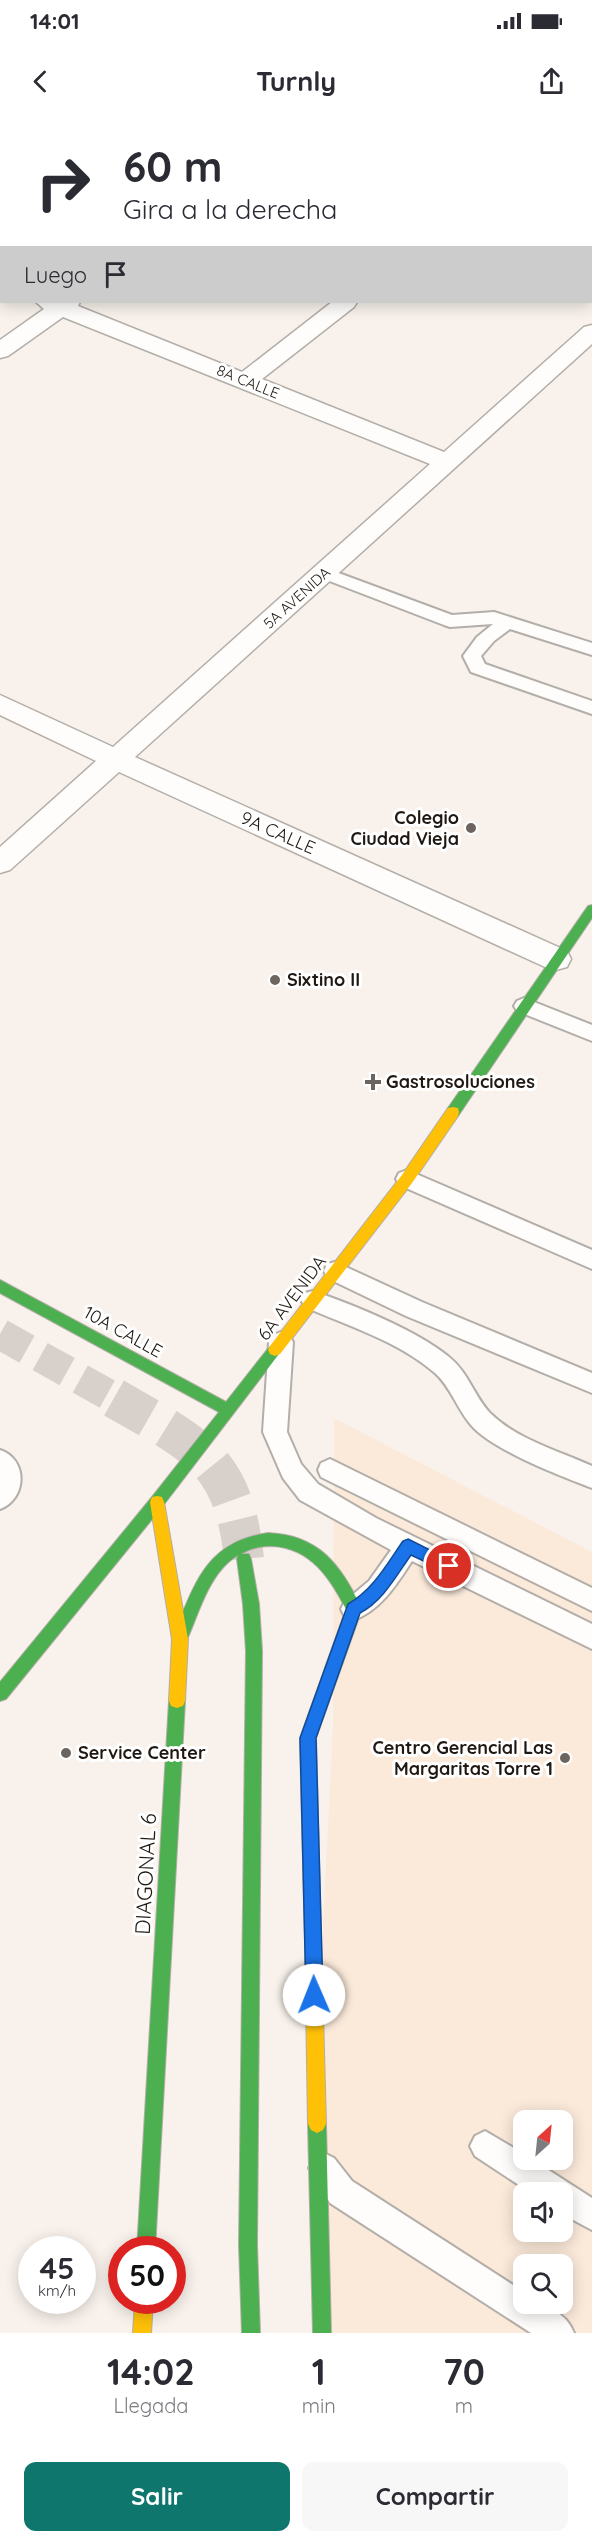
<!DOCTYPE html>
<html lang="es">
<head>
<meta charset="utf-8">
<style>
	:root { --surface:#fff; --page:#f7f7f7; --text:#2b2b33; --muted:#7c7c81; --accent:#0f766e }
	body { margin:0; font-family:Quicksand,sans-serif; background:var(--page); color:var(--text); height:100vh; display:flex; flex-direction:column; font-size:22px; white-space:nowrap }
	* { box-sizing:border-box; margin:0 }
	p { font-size:20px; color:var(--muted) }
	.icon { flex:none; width:33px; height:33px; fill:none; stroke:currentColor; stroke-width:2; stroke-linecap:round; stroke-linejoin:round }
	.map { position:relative; height:2213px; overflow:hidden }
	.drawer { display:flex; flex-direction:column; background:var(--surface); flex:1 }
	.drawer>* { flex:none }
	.guide { position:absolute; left:0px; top:0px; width:592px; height:183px; box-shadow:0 3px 15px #0003; background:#fff; color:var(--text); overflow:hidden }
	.needle { width:39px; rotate:27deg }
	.tools { position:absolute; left:513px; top:1990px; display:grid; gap:12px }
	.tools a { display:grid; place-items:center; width:60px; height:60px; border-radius:12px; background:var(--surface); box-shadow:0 3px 15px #0003; font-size:30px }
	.speed { position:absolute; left:18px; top:2116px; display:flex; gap:12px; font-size:30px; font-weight:700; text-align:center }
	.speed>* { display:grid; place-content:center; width:78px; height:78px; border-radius:50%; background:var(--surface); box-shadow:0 3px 15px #0003; line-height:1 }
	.speed small { font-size:15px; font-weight:400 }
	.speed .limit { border:9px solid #d22; background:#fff; color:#111 }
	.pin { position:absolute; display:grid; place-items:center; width:51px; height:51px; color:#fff; margin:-26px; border:3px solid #fff; border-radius:50%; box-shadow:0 2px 6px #0007 }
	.me { position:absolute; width:66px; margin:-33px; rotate:359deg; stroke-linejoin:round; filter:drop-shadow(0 0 4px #0008) }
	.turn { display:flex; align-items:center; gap:21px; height:126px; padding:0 24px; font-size:27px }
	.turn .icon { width:78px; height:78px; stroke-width:2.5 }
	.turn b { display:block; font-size:42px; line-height:51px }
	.then { display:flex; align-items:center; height:57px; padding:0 24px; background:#0003; gap:12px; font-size:22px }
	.eta { display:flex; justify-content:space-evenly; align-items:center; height:102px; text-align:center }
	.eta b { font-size:36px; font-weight:800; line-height:42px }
	.button { display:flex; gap:12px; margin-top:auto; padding:12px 24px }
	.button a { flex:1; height:69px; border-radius:12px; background:var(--accent); color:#fff; font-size:24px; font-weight:800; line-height:69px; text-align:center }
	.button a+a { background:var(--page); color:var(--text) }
	.status { display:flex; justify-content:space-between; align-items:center; height:42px; padding:0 30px; background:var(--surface); direction:ltr }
	.status svg { height:16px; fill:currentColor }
	header { display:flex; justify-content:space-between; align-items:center; height:78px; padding:0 24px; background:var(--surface); font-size:27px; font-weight:800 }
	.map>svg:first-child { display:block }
</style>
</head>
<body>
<div class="status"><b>14:01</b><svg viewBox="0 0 49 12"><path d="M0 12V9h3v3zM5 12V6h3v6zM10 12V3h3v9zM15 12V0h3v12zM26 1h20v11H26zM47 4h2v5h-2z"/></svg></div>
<header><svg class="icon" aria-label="back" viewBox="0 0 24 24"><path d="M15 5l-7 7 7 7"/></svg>Turnly<svg class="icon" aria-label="share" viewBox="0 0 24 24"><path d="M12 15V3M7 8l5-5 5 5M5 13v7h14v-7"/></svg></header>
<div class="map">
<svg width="592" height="2213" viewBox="0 0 592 2213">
	<rect width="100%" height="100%" fill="#f9f2ec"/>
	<path fill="#fbeada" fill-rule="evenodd" d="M334 1298 592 1432V2213H316V1946L333 1605ZM524 2001H562V2040H524ZM524 2073H562V2112H524ZM524 2145H562V2184H524Z"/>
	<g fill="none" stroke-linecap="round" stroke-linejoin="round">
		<polyline stroke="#d8d1cb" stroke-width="31" stroke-dasharray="31 15" stroke-linecap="butt" points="0,1214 116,1279"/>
		<path stroke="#d8d1cb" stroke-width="40" stroke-dasharray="40 20" stroke-linecap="butt" d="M114 1278C194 1324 234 1338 244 1439"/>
		<defs>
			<g id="lane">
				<polygon points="325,448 452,495 494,492 592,523 592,535 510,509 494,521 481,536 485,544 592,581 592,594 471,552 463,536 477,517 493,504 450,507 444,505 319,457 316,453 319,449"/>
				<polygon points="524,878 592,905 592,921 517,891 514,886 517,881"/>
				<polygon points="407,1050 592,1130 592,1149 399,1065 396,1059 399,1053"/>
				<polygon points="335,1142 422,1182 592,1253 592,1273 406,1196 327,1158 324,1151 327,1144"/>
				<path d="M313 1171C354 1185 416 1210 449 1237 468 1252 474 1276 490 1293 516 1319 559 1331 592 1346V1368C561 1356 492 1330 471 1305 457 1289 451 1267 435 1253 398 1221 348 1206 305 1187L301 1180 305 1173Z"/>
				<path d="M281 1212 289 1215 293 1222 287 1312 301 1344 318 1364 376 1398 592 1504V1529L412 1441C397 1464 381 1490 354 1500L345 1497 341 1489 345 1481 369 1461 391 1430 300 1380 283 1358 263 1312 269 1222 273 1215Z"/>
				<path d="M0 1330C28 1339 27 1379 0 1389Z"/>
				<polygon points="330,1339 592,1468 592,1491 321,1357 318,1350 321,1343"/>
				<polygon points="485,2011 524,2034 524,2040 533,2040 592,2078 592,2110 562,2094 562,2073 531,2073 475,2036 470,2026 475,2016"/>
				<path d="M324 2033 334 2038 352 2061 524 2172V2184C545 2184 566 2192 574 2213H531L330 2083 309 2048 314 2038Z"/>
			</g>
			<g id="street">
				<polygon points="272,0 295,0 296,2 273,2"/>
				<polygon points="307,0 328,0 306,2"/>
				<rect x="591" y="101" width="1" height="14"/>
				<rect x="0" y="156" width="2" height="14"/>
				<polygon points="36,182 80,182 78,186 242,252 332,182 357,182 354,187 262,259 444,332 584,207 592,205 592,224 135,637 567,831 571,839 567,847 556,850 545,847 119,652 10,750 0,753 0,727 96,641 0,595 0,575 113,627 430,344 63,197 8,236 0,238 0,220 44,189"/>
			</g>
			<g id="fast">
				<polygon points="592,785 592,798 458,996 448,996 447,992 448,988 588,786"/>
				<polygon points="0,1160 226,1282 270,1226 275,1224 280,1226 282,1230 162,1387 6,1579 0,1581 0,1562 152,1377 219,1292 0,1173"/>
				<path d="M268 1413C319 1415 341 1445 362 1489L316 1618 321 1820 319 1826 313 1828 307 1826 305 1820 300 1618 346 1489C330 1458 311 1428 272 1426 261 1426 250 1428 241 1434H249L251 1439 259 1484 262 1531 257 2125 260 2213H242L239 2125 246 1531 243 1484 237 1439 238 1435C208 1453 199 1494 185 1524L180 1526 175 1524 172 1519C194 1467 204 1422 268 1413Z"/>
				<polygon points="177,1574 183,1576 185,1581 155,2130 137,2130 169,1581 171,1576"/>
				<polygon points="317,1995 323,1998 326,2004 331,2213 313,2213 308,2004 311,1998"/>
			</g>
			<g id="slow">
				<polygon points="453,987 458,988 459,992 458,996 412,1063 280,1234 275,1236 270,1234 268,1230 270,1226 402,1055 448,988"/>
				<polygon points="157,1376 162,1377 164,1382 188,1519 185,1581 183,1586 177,1588 171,1586 169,1581 172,1519 150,1382 152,1377"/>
				<polygon points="313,1812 319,1814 321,1820 326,2004 323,2010 317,2013 311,2010 308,2004 305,1820 307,1814"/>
				<polygon points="135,2181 153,2181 151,2213 133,2213"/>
			</g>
		</defs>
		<use href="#lane" stroke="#b4aea8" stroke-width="4"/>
		<use href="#street" stroke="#b4aea8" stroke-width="3"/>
		<use href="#fast" stroke="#b4aea8" stroke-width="2"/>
		<use href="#slow" stroke="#b4aea8" stroke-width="2"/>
		<use href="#lane" fill="#fefdfc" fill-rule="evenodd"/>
		<use href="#street" fill="#fefdfc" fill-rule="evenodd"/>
		<use href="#fast" fill="#4caf50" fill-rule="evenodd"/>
		<use href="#slow" fill="#ffc107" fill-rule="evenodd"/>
	</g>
	<path fill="#1a73e8" stroke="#114b97" stroke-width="1.5" d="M408 1419 454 1442 456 1446 454 1451 449 1453 411 1435C396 1456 383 1481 360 1493L316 1618 323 1875 320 1882 314 1884 308 1882 306 1875 300 1618 348 1484C373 1470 387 1444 403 1421Z"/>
	<g fill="#6c655f" stroke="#fff" stroke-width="2">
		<circle cx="471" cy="708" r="6"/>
		<circle cx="275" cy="860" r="6"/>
		<path d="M370 953h6v6h6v6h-6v6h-6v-6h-6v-6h6z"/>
		<circle cx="66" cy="1633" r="6"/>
		<circle cx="565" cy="1638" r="6"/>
	</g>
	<g text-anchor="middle" stroke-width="6" stroke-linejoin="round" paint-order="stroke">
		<g font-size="15" fill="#201913" stroke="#fff">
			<text transform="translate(248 262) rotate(22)" y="5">8A CALLE</text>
			<text transform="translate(297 478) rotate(-42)" y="5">5A AVENIDA</text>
		</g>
		<g font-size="18" font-weight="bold" fill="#201913" stroke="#fff" text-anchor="start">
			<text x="459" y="704" text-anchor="end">Colegio<tspan x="459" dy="21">Ciudad Vieja</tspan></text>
			<text x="287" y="866">Sixtino II</text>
			<text x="386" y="968">Gastrosoluciones</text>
			<text x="553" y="1634" text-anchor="end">Centro Gerencial Las<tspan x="553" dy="21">Margaritas Torre 1</tspan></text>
			<text x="78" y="1639">Service Center</text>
		</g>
		<g font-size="18" fill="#201913" stroke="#fff">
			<text transform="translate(278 713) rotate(24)" y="6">9A CALLE</text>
			<text transform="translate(292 1178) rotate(-53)" y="6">6A AVENIDA</text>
			<text transform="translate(123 1212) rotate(29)" y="6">10A CALLE</text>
		</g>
		<g font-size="21" fill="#201913" stroke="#fff">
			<text transform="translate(146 1754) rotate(-87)" y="7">DIAGONAL 6</text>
		</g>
	</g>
</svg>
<div class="tools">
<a><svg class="needle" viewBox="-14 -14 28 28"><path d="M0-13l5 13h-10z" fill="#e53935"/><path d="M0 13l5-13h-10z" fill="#7c7c81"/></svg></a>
<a><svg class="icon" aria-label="sound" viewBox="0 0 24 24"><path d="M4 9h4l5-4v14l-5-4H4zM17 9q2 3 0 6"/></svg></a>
<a><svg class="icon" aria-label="search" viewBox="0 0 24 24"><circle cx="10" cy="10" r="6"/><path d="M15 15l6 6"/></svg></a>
</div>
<div class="speed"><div>45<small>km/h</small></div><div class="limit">50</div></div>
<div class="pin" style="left:449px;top:1446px;background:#d93025"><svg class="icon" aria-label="arrive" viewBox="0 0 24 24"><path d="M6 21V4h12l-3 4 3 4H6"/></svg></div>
<svg class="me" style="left:314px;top:1875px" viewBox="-20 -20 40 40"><circle r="19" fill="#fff"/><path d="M0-13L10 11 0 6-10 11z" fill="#1a73e8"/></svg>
<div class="guide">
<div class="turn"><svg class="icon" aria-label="right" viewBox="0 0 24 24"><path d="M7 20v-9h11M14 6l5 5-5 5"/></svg><div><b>60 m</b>Gira a la derecha</div></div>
<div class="then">Luego<svg class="icon" aria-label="arrive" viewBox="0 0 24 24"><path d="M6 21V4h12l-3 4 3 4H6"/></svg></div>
</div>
</div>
<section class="drawer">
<div class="eta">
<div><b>14:02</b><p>Llegada</p></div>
<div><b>1</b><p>min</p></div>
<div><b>70</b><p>m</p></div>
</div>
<div class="button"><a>Salir</a><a>Compartir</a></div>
</section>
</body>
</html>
